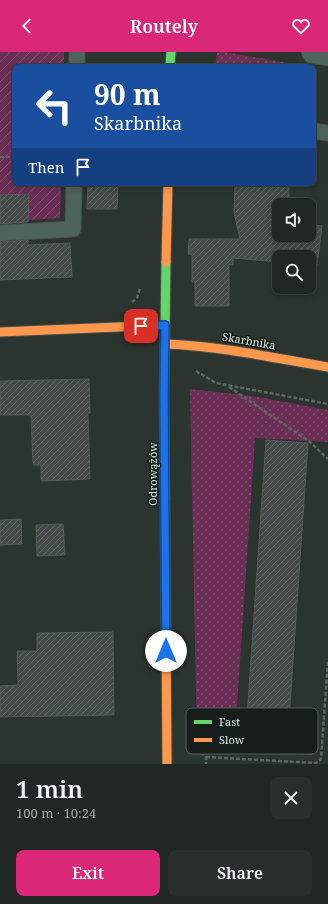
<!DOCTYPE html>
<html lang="en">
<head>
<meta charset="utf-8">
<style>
	:root { --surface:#212724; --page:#292f2c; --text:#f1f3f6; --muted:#a2a5a6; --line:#3e4441; --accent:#db2777 }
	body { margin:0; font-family:"Noto Serif",serif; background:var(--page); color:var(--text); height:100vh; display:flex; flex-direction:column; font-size:15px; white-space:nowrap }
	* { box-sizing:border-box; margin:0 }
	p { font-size:13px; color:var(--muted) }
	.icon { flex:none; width:22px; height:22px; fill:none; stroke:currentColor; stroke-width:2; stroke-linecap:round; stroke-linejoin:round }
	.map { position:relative; height:712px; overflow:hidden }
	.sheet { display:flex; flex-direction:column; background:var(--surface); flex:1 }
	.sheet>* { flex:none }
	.banner { position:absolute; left:12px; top:12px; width:304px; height:122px; border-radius:8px; box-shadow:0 2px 6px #0003,0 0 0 1px var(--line); background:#1a4fa0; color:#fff; overflow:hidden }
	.controls { position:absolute; left:272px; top:146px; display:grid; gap:8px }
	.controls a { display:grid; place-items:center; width:44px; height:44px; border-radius:8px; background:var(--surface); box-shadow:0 2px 6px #0003,0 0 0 1px var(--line); font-size:20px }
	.pin { position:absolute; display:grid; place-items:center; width:34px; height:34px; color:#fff; margin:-17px; border-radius:8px; box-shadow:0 2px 6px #0006 }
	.me { position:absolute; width:44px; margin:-22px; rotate:0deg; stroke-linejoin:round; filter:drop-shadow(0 0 3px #0008) }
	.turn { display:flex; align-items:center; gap:14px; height:84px; padding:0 16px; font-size:18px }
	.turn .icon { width:52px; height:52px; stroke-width:2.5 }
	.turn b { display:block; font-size:28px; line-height:34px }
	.then { display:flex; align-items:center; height:38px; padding:0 16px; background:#0003; gap:8px; font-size:15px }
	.round { display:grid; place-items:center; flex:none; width:42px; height:42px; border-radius:8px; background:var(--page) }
	.summary { display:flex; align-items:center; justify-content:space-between; height:68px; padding:0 16px }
	h1 { font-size:24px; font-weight:600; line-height:30px }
	.button { display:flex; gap:8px; margin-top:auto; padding:8px 16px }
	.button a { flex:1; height:46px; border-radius:8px; background:var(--accent); color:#fff; font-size:16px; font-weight:600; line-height:46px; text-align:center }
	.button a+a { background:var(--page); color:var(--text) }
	header { display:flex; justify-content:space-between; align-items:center; height:52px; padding:0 16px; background:var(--accent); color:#fff; font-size:18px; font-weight:600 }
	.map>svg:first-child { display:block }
</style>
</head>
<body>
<header><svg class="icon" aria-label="back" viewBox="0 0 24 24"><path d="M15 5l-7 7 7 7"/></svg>Routely<svg class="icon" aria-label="heart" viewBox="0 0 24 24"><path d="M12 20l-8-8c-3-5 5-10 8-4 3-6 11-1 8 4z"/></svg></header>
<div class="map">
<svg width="328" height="712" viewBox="0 0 328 712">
	<defs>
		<pattern id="grass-dots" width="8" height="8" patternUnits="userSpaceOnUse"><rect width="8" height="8" fill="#6b2f56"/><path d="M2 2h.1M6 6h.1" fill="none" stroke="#804d6e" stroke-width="1.8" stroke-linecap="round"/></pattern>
		<pattern id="garden-furrows" width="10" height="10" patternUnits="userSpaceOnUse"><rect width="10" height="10" fill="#6b2f56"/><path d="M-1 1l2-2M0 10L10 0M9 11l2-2" fill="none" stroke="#804d6e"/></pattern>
		<pattern id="building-hatch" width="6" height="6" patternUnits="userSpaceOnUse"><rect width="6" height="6" fill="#444b48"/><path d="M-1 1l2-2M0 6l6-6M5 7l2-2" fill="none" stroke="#5f6562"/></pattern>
	</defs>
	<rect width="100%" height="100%" fill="#2c3430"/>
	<g fill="url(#grass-dots)">
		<polygon points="217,0 225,0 311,15 215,15"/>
		<polygon points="190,337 252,344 328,358 328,390 255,386 236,668 317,673 316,700 313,703 214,697 197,693"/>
	</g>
	<polygon fill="url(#garden-furrows)" points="0,0 64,0 64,15 15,15 15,131 61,131 60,166 0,170"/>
	<g fill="url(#building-hatch)" stroke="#525956">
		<polygon points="88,131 118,131 117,157 87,157"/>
		<polygon points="235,131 289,131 289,153 279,153 279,183 309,183 309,172 322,174 317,213 309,212 309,205 279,205 279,210 233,206 233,212 229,213 229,254 195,254 195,230 192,230 192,202 188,202 189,187 240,187 234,160"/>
		<polygon points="29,142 28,170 0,172 0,143"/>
		<polygon points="28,188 28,193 70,191 72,225 0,228 0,190"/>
		<polygon points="89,327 90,361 88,361 90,427 41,429 41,413 33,413 31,363 0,363 0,329"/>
		<polygon points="266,388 308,391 289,668 247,665"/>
		<polygon points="21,467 22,492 0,493 0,468"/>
		<polygon points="63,472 65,503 37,504 36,473"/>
		<polygon points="113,580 114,663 0,665 0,634 18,633 17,599 37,599 37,581"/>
	</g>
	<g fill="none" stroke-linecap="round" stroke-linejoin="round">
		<defs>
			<g id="lane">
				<polyline points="77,15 77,0"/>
				<polyline points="313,79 328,81"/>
				<polyline points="0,181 73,177 74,131"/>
			</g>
			<polyline id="street" points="313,0 328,2"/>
			<g id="fast">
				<polyline points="170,15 171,0"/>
				<polyline points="165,446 164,345 166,210"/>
			</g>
			<g id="slow">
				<polyline points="166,210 168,131"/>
				<polyline points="0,280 165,273"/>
				<path d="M165 292C220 294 274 306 328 315"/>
				<polyline points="165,446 167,712"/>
			</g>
		</defs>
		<use href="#lane" stroke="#49504d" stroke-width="17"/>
		<use href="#street" stroke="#49504d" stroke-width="24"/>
		<use href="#fast" stroke="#49504d" stroke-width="11"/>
		<use href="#slow" stroke="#49504d" stroke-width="11"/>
		<g stroke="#586761" stroke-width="2.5" stroke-dasharray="4 2" stroke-linecap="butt">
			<polyline points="0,105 15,105"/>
			<polyline points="132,250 137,246 140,236"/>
			<polyline points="196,319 216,331 328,352"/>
			<polyline points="229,335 310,390 328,407"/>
			<polyline points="192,693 193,696 206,705 206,712"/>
			<polyline points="206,705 316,711 321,707 328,608"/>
		</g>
		<use href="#lane" stroke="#4e645b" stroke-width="15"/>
		<use href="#street" stroke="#4e645b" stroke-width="22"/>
		<use href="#fast" stroke="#63d668" stroke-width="9"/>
		<use href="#slow" stroke="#ff974d" stroke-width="9"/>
	</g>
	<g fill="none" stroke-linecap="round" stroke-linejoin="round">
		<defs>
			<polyline id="route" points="141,274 165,273 164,345 166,599"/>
		</defs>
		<use href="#route" stroke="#114b97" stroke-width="10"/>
		<use href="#route" stroke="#1a73e8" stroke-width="7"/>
	</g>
	<g text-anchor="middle" stroke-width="3" stroke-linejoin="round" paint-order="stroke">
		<g font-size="11" fill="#dfe8e4" stroke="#161d1a">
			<text transform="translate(249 289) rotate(10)" y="4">Skarbnika</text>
			<text transform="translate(153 422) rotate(-90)" y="4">Odrowążów</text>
		</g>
	</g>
	<rect x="186" y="656" width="132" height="46" rx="6" fill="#161d1a" stroke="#525a57" stroke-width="1"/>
	<rect x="194" y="668" width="18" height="4" fill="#63d668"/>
	<rect x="194" y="686" width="18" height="4" fill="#ff974d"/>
	<g font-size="11" fill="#dfe8e4">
		<text x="219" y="674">Fast</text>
		<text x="219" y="692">Slow</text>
	</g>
</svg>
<div class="controls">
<a><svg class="icon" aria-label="sound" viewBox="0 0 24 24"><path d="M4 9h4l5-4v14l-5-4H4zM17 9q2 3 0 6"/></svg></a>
<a><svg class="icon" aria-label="search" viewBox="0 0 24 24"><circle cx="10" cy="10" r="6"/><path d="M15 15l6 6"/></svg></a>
</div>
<div class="pin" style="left:141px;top:274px;background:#d93025"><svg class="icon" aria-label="arrive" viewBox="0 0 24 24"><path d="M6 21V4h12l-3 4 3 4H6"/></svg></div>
<svg class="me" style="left:166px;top:599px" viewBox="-20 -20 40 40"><circle r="19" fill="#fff"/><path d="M0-13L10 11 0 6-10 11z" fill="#1a73e8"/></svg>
<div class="banner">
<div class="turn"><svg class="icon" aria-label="left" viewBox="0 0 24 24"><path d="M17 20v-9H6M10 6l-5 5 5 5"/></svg><div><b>90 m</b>Skarbnika</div></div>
<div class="then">Then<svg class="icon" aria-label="arrive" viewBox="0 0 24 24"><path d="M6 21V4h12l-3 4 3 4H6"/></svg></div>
</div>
</div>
<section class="sheet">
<div class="summary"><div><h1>1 min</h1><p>100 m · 10:24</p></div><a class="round"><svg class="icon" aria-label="close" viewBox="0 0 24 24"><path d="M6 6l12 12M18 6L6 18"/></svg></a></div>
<div class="button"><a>Exit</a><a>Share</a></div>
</section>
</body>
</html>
